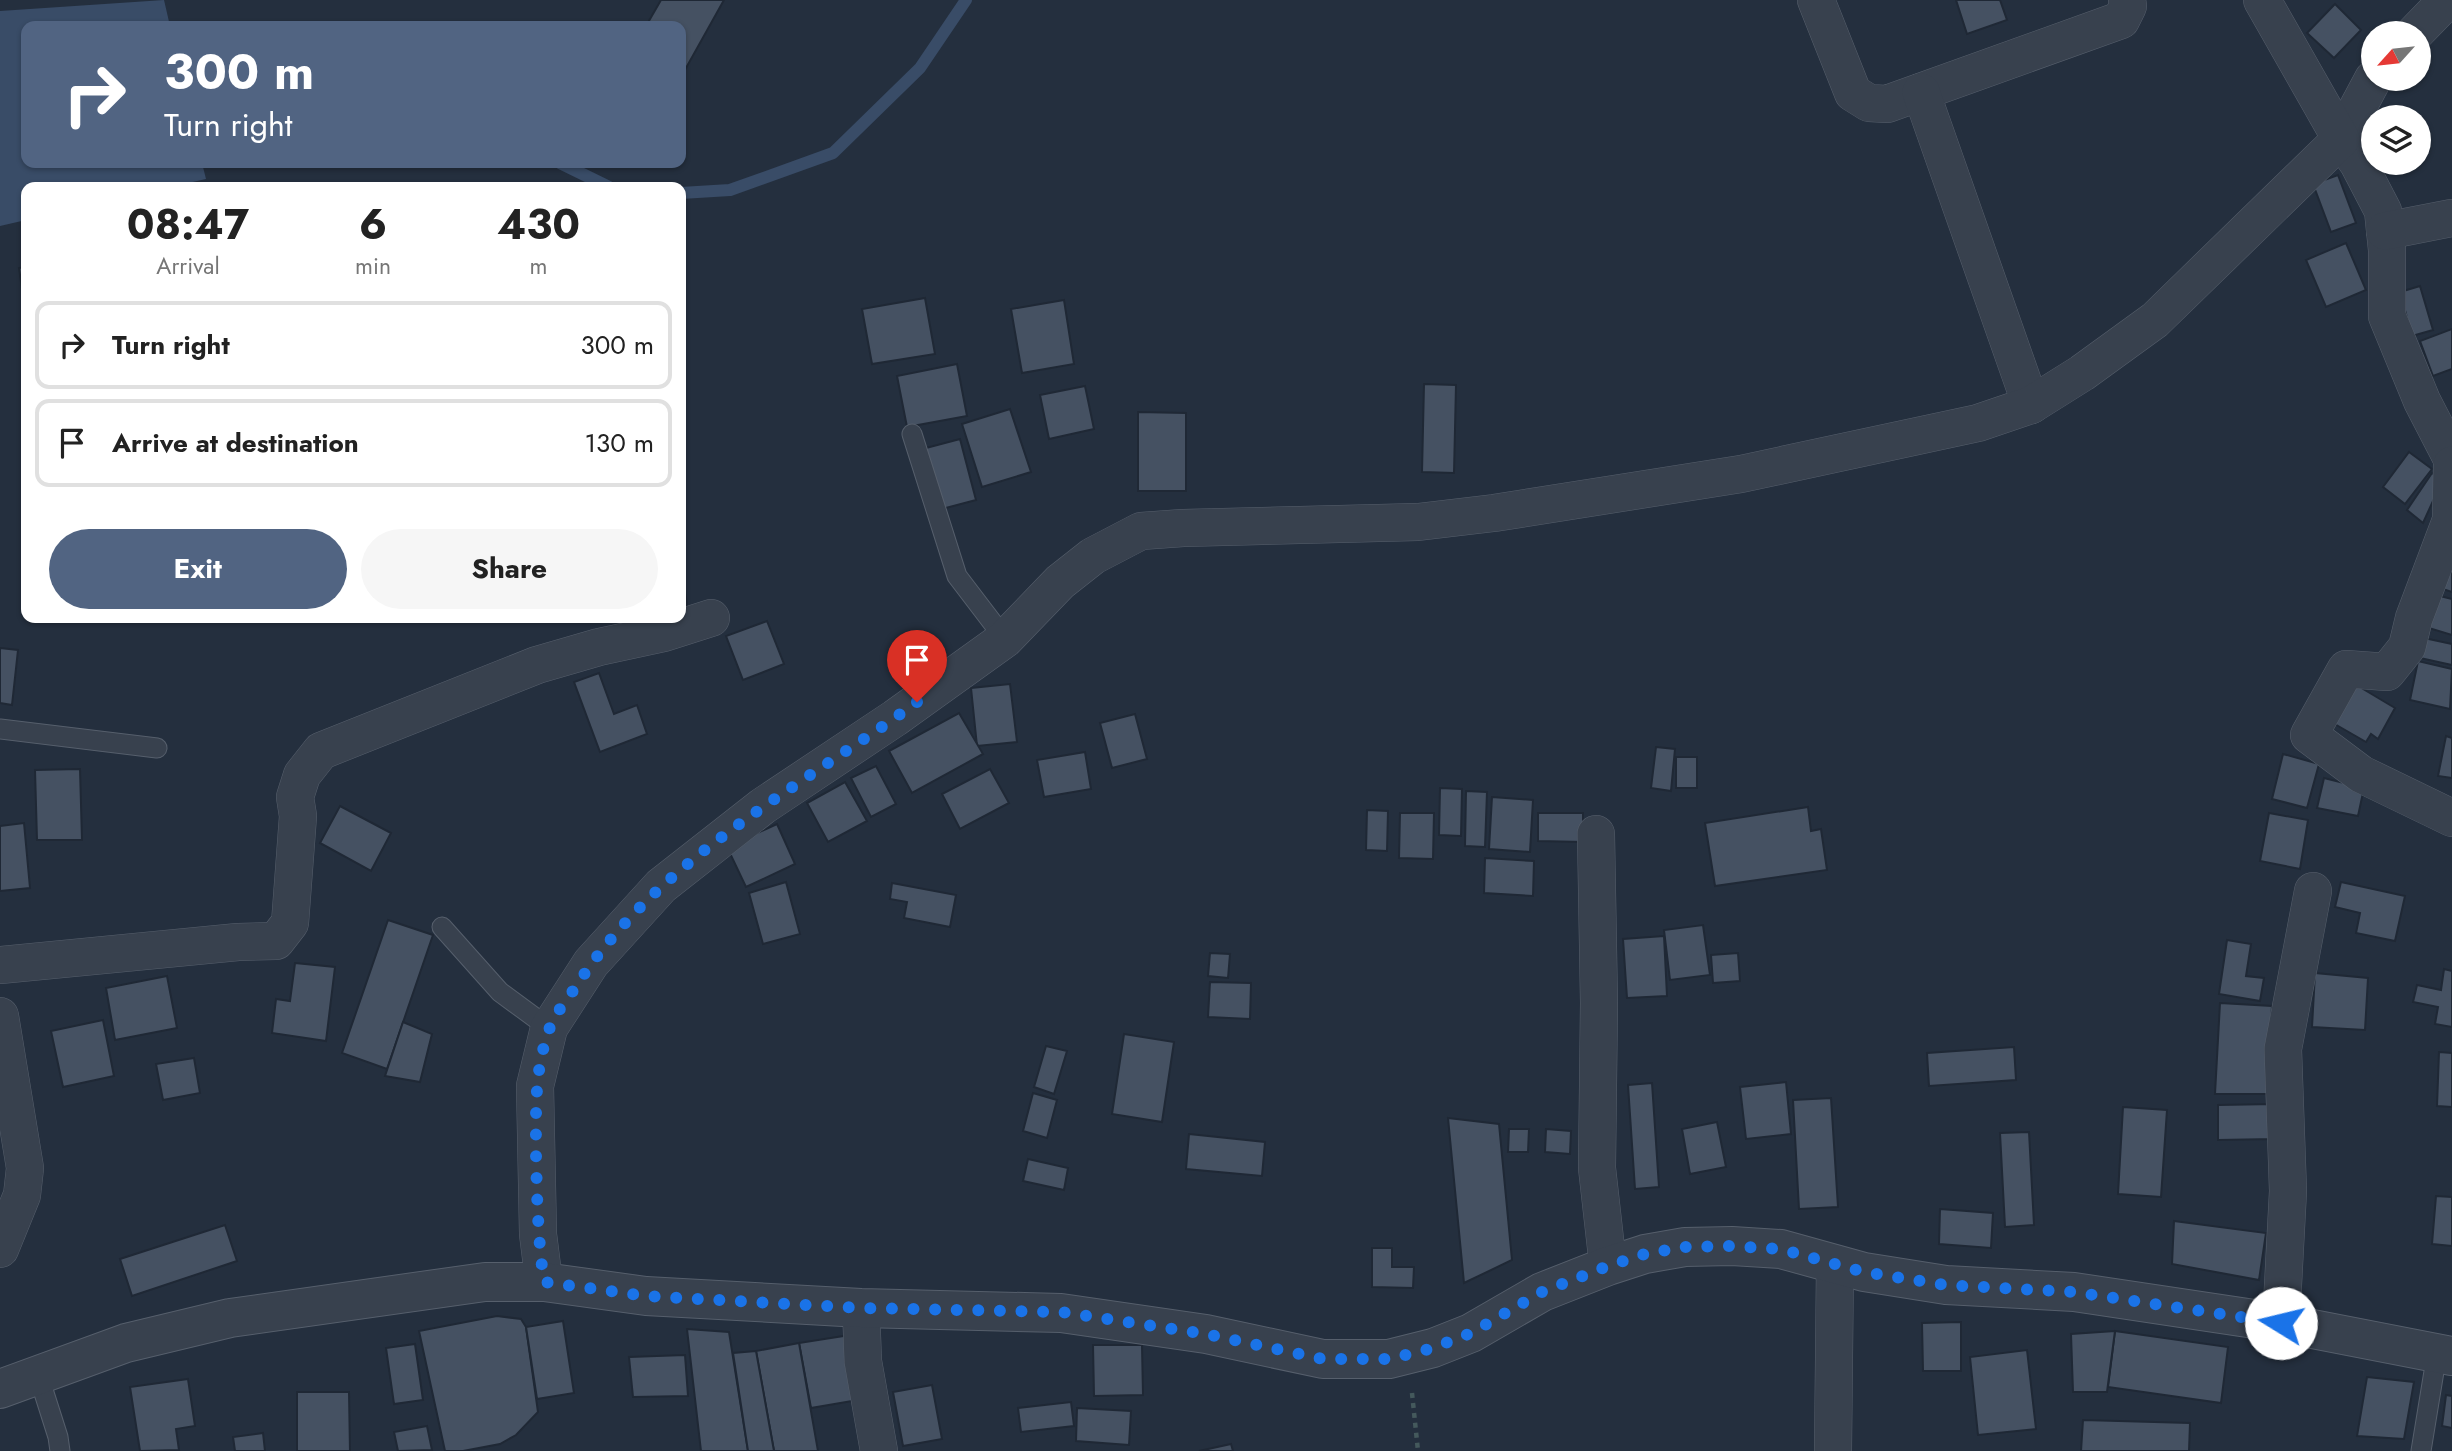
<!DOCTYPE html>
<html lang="en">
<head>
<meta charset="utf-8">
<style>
	:root { --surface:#fff; --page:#f6f6f6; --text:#222; --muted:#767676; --line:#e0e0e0; --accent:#516482 }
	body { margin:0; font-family:Jost,sans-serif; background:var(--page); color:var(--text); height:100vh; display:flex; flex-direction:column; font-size:26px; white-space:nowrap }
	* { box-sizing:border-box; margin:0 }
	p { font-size:23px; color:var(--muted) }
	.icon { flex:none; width:38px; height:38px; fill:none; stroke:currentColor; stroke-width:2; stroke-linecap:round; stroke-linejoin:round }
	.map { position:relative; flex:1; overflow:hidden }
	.side { position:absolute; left:21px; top:182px; width:665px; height:441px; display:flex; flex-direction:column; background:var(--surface); border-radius:14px; box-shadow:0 2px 5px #0004 }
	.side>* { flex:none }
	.banner { position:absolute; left:21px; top:21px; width:665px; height:147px; border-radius:14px; box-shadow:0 2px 5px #0004; background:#516482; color:#fff; overflow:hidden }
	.needle { width:46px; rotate:243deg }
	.fabs { position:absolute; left:2361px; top:21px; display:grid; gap:14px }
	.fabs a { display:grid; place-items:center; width:70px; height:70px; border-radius:50%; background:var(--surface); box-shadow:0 2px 5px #0004; font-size:35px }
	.pin { position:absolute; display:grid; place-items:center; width:60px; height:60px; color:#fff; margin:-72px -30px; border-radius:50% 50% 50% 0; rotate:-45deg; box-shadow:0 0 7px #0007 }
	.pin .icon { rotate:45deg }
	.me { position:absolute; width:77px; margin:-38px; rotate:279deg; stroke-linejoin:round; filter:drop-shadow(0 0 5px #0008) }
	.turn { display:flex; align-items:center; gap:24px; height:147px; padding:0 28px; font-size:32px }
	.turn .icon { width:91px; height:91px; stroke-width:2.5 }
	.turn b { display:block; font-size:49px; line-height:60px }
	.eta { display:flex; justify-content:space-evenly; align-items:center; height:119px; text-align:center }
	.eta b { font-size:42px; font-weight:700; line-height:49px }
	.action { display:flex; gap:14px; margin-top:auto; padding:14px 28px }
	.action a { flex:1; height:80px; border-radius:42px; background:var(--accent); color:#fff; font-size:28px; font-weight:700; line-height:80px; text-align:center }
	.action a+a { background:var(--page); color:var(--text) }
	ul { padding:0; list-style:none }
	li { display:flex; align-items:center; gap:21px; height:88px; margin:0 14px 10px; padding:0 14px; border:4px solid var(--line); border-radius:14px }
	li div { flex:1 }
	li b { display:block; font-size:26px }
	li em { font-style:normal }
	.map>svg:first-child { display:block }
</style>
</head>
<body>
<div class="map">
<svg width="2452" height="1451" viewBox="0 0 2452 1451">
	<rect width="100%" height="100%" fill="#242f3e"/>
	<polygon fill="#394c67" points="164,0 170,26 26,26 26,163 202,163 206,179 170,187 26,187 26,220 0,226 0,11"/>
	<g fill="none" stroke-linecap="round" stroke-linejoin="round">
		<g stroke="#394c67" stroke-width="12">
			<polyline points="560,163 609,187"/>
			<polyline points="681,193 730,190 833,153 920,68 966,0"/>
		</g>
	</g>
	<g fill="#455162" stroke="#1f2835" stroke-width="2">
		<polygon points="661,0 724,0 681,77 681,26 646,26"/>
		<polygon points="1956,0 2000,0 2007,20 1967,34"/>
		<polygon points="2335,4 2361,30 2334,58 2307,33"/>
		<polygon points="2338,175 2356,223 2331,232 2313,184"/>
		<polygon points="2346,243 2366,290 2326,307 2306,260"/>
		<polygon points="26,267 26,315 19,268"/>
		<polygon points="2420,286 2433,330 2412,336 2400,292"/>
		<polygon points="925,298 935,354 872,364 862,309"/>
		<polygon points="1064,300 1074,364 1022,373 1011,309"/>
		<polygon points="2452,329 2452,369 2433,376 2420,341"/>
		<polygon points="957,364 967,416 907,427 897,376"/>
		<polygon points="1424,384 1456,385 1454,473 1422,472"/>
		<polygon points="1085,386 1094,429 1049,439 1040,395"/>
		<polygon points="1010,409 1031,472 982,487 962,424"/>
		<polygon points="1138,412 1186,413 1186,491 1138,491"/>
		<polygon points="960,439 976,500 942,509 926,448"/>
		<polygon points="2409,452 2432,469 2405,504 2383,487"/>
		<polygon points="2432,473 2443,479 2423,523 2407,510"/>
		<polygon points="681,562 688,613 681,614"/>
		<polygon points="2452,562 2452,592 2434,586"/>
		<polygon points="2428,593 2452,599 2452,635 2419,625"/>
		<polygon points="767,621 784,664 743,680 726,636"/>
		<polygon points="2424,638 2452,644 2452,665 2420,658"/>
		<polygon points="0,648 18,650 12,705 0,703"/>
		<polygon points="2418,661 2452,669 2450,709 2410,700"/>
		<polygon points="599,673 614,714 637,705 647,734 600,752 574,682"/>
		<polygon points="2348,680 2395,708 2378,739 2371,734 2366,742 2326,719"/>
		<polygon points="1010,684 1017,742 977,746 971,688"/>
		<polygon points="959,713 983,754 912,793 889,751"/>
		<polygon points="1135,714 1147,759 1112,768 1100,723"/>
		<polygon points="2446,736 2452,738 2452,778 2438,776"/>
		<polygon points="1656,747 1675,749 1671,791 1651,788"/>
		<polygon points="1085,752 1091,789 1044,797 1037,760"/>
		<polygon points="2283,754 2319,764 2307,808 2272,799"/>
		<rect x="1676" y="757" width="21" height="31"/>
		<polygon points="876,766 896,804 871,817 851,778"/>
		<polygon points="80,769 82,840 37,840 35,770"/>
		<polygon points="990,769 1009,803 960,829 942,794"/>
		<polygon points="2324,778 2364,788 2358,816 2317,808"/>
		<polygon points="845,782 867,821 828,842 807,803"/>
		<polygon points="1440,788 1462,789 1461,836 1439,835"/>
		<polygon points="1466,791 1487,792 1485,847 1465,846"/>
		<polygon points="1492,797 1533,800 1530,852 1489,849"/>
		<polygon points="340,806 391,833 371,871 320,843"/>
		<polygon points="1808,807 1811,831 1821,829 1827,870 1715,886 1705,823"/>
		<polygon points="1367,810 1388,811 1387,851 1366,850"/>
		<polygon points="1400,813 1434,813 1433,859 1399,858"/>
		<polygon points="1538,813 1583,813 1583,842 1538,841"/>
		<polygon points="2269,813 2308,820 2300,869 2260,861"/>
		<polygon points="24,823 30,888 0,891 0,826"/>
		<polygon points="777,824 795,864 746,887 727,847"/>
		<polygon points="1485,858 1534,861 1533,896 1484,893"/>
		<polygon points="786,882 800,934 763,944 749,893"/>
		<polygon points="2341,882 2405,896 2395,941 2356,933 2360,913 2335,907"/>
		<polygon points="892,883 956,895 950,927 904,918 907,902 890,899"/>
		<polygon points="388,920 433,935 387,1069 342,1053"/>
		<polygon points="1703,925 1710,975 1670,980 1664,930"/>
		<polygon points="1664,936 1667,996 1627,998 1623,939"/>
		<polygon points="2227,940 2251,944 2246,976 2264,978 2260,1001 2219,994"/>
		<polygon points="1210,953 1230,954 1228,978 1208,976"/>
		<polygon points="1738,953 1740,981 1713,983 1711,955"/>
		<polygon points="295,963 335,967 326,1041 272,1033 276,999 290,1001"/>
		<polygon points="2444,969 2452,971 2452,1027 2435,1024 2438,1007 2413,1002 2417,985 2441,990"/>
		<polygon points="2315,973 2368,978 2365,1030 2312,1027"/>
		<polygon points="167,976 177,1028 115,1040 106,988"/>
		<polygon points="1210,982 1251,983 1250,1019 1208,1017"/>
		<polygon points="2220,1003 2272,1006 2267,1094 2215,1094"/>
		<polygon points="103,1020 114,1076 63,1087 51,1031"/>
		<polygon points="403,1022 432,1034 420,1082 385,1076"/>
		<polygon points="1124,1034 1174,1042 1162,1122 1112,1114"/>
		<polygon points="1046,1046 1067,1051 1054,1094 1034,1087"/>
		<polygon points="2014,1047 2016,1080 1929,1086 1927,1053"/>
		<polygon points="2439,1052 2452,1053 2452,1107 2437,1106"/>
		<polygon points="194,1058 200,1093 163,1100 156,1064"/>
		<polygon points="1786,1082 1791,1134 1746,1139 1740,1087"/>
		<polygon points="1652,1083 1659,1187 1635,1189 1628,1085"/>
		<polygon points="1033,1093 1057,1100 1047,1138 1023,1131"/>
		<polygon points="1831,1098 1838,1207 1799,1209 1793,1100"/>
		<polygon points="2274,1104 2274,1139 2218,1140 2218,1105"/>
		<polygon points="2123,1107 2167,1110 2161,1197 2118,1194"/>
		<polygon points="1448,1118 1499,1124 1512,1260 1464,1283"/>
		<polygon points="1717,1122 1726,1167 1690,1174 1682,1129"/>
		<polygon points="1509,1129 1529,1129 1528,1152 1508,1152"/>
		<polygon points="1546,1129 1571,1131 1570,1154 1545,1152"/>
		<polygon points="2029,1132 2034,1225 2005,1227 2000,1133"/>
		<polygon points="1189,1134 1265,1142 1262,1176 1186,1169"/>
		<polygon points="1028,1159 1068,1168 1064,1190 1023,1181"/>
		<polygon points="2436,1196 2452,1197 2452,1246 2432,1244"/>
		<polygon points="1940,1209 1993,1213 1991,1248 1939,1244"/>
		<polygon points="2174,1221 2266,1233 2259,1280 2172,1264"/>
		<polygon points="225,1225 237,1261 132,1296 120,1259"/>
		<polygon points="1372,1248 1392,1248 1392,1267 1414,1267 1413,1288 1372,1287"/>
		<polygon points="497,1316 521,1319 526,1327 538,1412 516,1435 500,1444 463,1451 445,1451 419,1331"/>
		<polygon points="563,1321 574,1393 537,1399 526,1327"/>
		<polygon points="1961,1322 1961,1371 1923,1371 1922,1323"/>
		<polygon points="687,1329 729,1332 748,1451 701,1451"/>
		<polygon points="2115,1331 2228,1347 2221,1403 2108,1387"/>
		<polygon points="2115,1331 2107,1392 2073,1392 2071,1334"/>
		<polygon points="850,1335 858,1400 811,1408 799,1343"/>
		<polygon points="799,1343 818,1451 774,1451 756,1351"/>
		<polygon points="415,1344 423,1400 394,1404 386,1348"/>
		<polygon points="1093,1345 1142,1345 1143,1395 1094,1396"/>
		<polygon points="2027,1350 2036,1429 1978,1435 1970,1357"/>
		<polygon points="756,1351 774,1451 748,1451 733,1353"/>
		<polygon points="685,1355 688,1396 633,1397 629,1357"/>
		<polygon points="2367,1377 2414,1382 2404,1439 2357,1436"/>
		<polygon points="188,1379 195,1426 176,1429 179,1450 140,1451 130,1387"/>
		<polygon points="932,1385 942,1439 903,1446 893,1392"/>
		<polygon points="297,1392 349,1392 350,1451 297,1451"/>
		<polygon points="2446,1395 2452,1396 2452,1428 2442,1426"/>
		<polygon points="1071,1402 1074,1426 1021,1432 1018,1408"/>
		<polygon points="1077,1408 1131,1411 1129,1445 1076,1441"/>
		<polygon points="2083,1420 2190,1423 2189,1451 2081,1451"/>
		<polygon points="427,1426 432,1450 398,1451 394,1432"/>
		<polygon points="263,1433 265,1451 235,1451 233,1437"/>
		<polygon points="1231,1444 1233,1451 1199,1451"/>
	</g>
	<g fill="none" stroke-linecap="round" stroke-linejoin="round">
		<defs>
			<g id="service">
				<polyline points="912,434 957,576 1005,639"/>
				<polyline points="0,729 157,748"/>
				<polyline points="442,927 500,992 549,1028"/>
				<polyline points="38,1374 58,1437 60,1451"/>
				<polyline points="2421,1451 2437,1353"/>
			</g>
			<g id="minor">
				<polyline points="1816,0 1853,93 1869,103 1887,104 2121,20 2128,6 2127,0"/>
				<polyline points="2415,33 2447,0"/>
				<polyline points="2373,79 2341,139 2358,163 2383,211 2387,250 2387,316 2422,401 2452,459"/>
				<polyline points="1921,92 2031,405"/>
				<polyline points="2385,231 2452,218"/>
				<polyline points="2452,465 2451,520 2414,618 2407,647 2387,672 2346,669 2309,735 2361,774 2452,818"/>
				<polyline points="1596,834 1599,1003 1597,1168 1608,1266"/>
				<polyline points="0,965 238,942 276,941 290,923 298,816 295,797 302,775 321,751 537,665 599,647 664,633 711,618"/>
				<polyline points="0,1016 25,1168 22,1195 0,1249"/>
				<polyline points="544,1282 538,1234 535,1086 549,1028 591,963 661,886 763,806 895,718 1005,639 1060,582 1093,556 1141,531 1183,528 1418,522 1494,513 1741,474 1978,423 2031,405 2082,373 2155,320 2341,139 2262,0"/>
				<polyline points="861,1308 863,1361 879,1451"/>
				<polyline points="2281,1323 2288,1191 2283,1049 2313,891"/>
				<polyline points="1833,1451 1835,1264"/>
			</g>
			<polyline id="tertiary" points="0,1389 126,1343 230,1318 485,1282 544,1282 646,1296 861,1308 1061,1313 1206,1334 1323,1359 1389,1359 1433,1348 1471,1333 1542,1292 1608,1266 1645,1254 1685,1247 1732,1246 1781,1249 1864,1272 1946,1285 2074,1292 2281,1323 2452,1356"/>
		</defs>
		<use href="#service" stroke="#565f6c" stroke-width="21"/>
		<use href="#minor" stroke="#565f6c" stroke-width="38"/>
		<use href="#tertiary" stroke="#565f6c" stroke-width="40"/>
		<polyline stroke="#44595c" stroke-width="4.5" stroke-dasharray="5 5" stroke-linecap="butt" points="1412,1393 1418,1451"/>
		<use href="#service" stroke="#38414e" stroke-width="19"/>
		<use href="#minor" stroke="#38414e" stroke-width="37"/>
		<use href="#tertiary" stroke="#38414e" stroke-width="38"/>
	</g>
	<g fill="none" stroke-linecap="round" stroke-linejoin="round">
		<path stroke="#1a73e8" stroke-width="12" stroke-dasharray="0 21.6" d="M917 702C799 788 658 859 577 985 568 999 554 1014 549 1030 534 1072 536 1111 536 1155 537 1198 538 1240 544 1282L646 1296 861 1308 1061 1312 1206 1334 1323 1359H1389L1433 1348 1471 1333 1542 1292 1608 1266 1645 1254 1685 1247 1732 1246 1780 1249 1864 1272 1946 1285 2074 1292 2281 1323"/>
	</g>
</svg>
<div class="fabs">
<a><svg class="needle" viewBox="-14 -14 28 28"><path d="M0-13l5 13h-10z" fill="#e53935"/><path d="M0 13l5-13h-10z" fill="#767676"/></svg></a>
<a><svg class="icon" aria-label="layers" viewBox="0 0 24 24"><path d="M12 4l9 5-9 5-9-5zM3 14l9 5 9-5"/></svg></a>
</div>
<div class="pin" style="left:917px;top:702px;background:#d93025"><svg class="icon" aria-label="arrive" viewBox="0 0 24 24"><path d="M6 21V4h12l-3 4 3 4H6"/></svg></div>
<svg class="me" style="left:2281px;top:1323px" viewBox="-20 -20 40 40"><circle r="19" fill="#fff"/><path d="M0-13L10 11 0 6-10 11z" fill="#1a73e8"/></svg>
<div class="banner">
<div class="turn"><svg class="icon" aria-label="right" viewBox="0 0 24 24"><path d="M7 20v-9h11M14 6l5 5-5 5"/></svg><div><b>300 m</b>Turn right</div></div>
</div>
<section class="side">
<div class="eta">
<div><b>08:47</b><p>Arrival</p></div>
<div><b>6</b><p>min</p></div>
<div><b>430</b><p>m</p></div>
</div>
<ul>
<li><svg class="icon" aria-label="right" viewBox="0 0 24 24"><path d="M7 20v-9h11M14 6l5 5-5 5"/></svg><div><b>Turn right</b></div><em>300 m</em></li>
<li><svg class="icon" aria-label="arrive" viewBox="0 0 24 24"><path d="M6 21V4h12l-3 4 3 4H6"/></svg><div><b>Arrive at destination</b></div><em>130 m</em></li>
</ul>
<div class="action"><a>Exit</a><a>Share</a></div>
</section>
</div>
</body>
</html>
